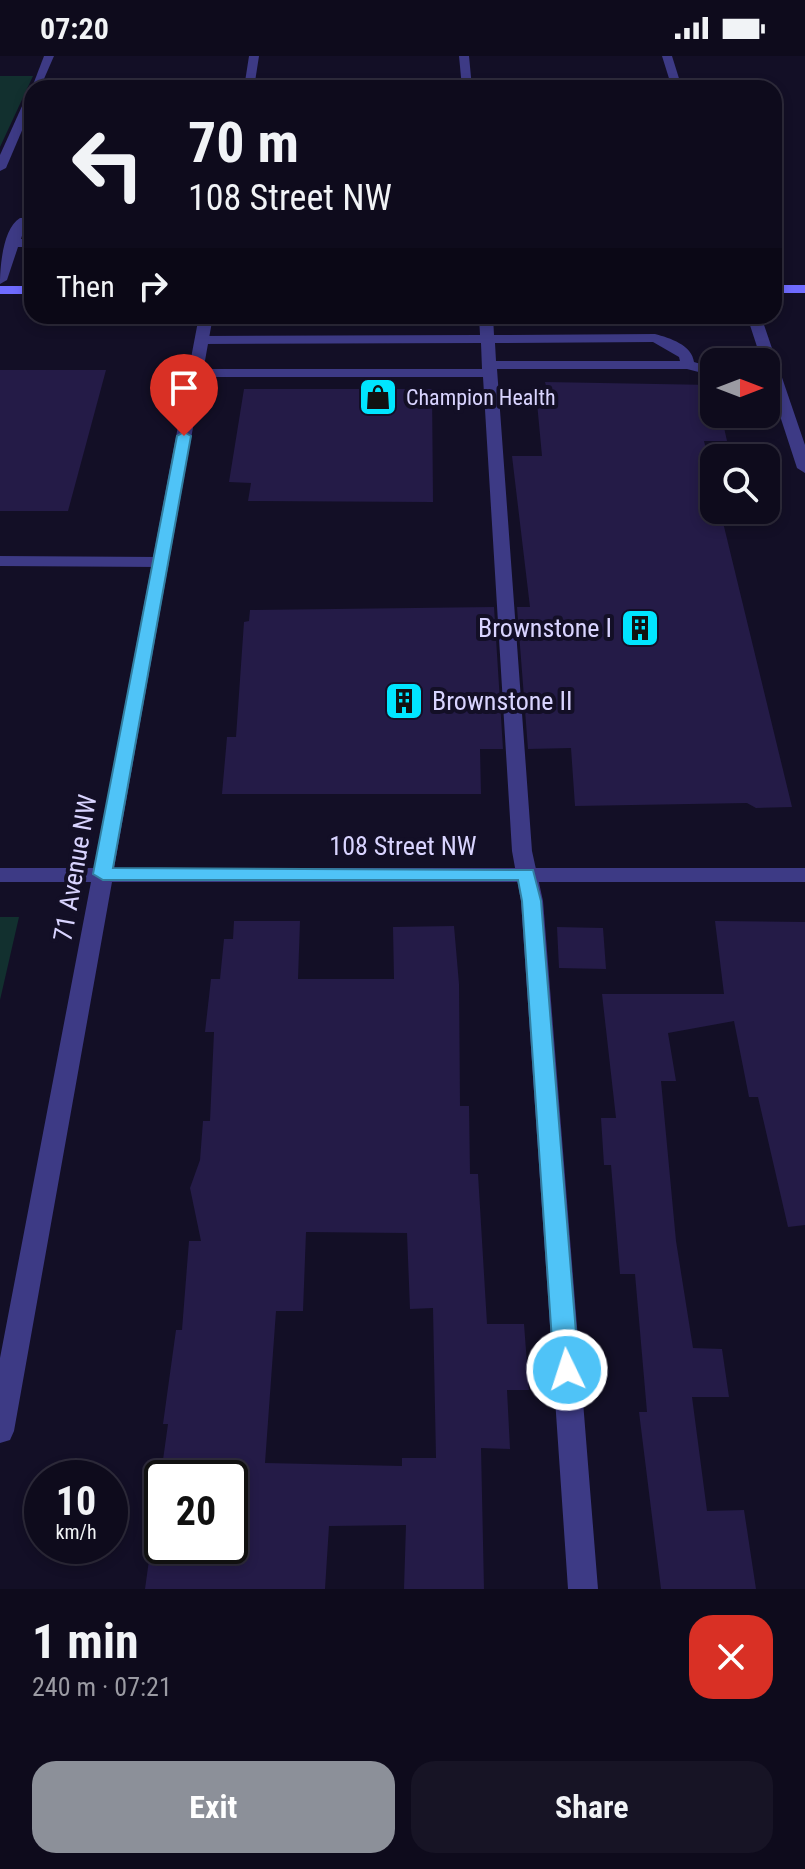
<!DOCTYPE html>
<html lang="en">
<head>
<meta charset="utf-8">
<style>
	:root { --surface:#0e0b1c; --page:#171425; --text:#f1f3f6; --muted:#9b9ba3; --line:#2e2b3b; --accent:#8c9099 }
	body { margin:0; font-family:"Roboto Condensed",sans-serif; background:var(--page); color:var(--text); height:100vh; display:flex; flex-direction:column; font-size:30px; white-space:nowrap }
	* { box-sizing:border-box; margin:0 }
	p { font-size:26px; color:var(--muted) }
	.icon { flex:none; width:44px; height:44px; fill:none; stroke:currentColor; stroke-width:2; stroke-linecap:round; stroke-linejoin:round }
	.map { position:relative; height:1533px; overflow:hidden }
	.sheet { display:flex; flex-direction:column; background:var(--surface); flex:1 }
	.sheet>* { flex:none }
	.banner { position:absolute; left:24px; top:24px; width:758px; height:244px; border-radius:24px; box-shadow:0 4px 12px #0003,0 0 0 2px var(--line); background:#0e0b1c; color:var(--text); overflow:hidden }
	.needle { width:52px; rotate:90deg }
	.controls { position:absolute; left:700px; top:292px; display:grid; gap:16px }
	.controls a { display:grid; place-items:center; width:80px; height:80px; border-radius:16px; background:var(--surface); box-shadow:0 4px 12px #0003,0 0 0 2px var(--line); font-size:40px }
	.speed { position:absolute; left:24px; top:1404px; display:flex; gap:16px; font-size:40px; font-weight:700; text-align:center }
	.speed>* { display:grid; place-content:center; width:104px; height:104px; border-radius:50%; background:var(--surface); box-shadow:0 4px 12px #0003,0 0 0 2px var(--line); line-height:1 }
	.speed small { font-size:20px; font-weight:400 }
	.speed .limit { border:4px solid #111; border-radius:12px; background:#fff; color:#111 }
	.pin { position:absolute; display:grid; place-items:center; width:68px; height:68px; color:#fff; margin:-82px -34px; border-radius:50% 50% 50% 0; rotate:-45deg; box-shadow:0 0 8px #0007 }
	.pin .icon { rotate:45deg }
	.me { position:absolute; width:88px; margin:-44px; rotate:356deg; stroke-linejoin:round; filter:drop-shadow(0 0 6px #0008) }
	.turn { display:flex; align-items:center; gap:28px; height:168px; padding:0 32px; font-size:36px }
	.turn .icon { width:104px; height:104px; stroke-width:2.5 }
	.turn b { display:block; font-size:56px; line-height:68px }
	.then { display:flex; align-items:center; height:76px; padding:0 32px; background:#0003; gap:16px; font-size:30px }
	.round { display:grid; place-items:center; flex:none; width:84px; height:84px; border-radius:24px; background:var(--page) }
	.summary { display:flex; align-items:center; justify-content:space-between; height:136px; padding:0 32px }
	h1 { font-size:48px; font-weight:700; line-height:60px }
	.primary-button { display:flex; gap:16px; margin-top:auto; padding:16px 32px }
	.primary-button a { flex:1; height:92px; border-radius:24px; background:var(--accent); color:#fff; font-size:32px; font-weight:700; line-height:92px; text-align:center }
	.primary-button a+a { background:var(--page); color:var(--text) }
	.status { display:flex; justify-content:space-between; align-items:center; height:56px; padding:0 40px; background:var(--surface); direction:ltr }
	.status svg { height:22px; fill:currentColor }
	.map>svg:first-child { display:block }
</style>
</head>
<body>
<div class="status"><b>07:20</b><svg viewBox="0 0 49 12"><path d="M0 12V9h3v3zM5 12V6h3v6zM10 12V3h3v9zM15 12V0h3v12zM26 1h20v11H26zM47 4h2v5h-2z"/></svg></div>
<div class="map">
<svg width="805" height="1533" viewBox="0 0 805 1533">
	<rect width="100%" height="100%" fill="#130f26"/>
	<g fill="#12302f">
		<polygon points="0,20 33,20 0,91"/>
		<polygon points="0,861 19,861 0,944"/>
	</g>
	<g fill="#241b47" fill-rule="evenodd">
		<polygon points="0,314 106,314 68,455 0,455"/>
		<polygon points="545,326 713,329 714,358 721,358 727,385 704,385 714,428 714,454 720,454 792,751 756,752 747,747 575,750 571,692 528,693 517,551 530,551 512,400 542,400 536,336 542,336 541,330 546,330"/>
		<polygon points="244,333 432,333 433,446 248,445 251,427 229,426"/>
		<polygon points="494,551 503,693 480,693 481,738 222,738 227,681 236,681 244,566 249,565 250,554"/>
		<path d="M234 865H300L298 923H394L393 871 454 870 459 928 460 1050H469L470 1118H478L487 1268H524L529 1334H507L510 1393 481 1392 484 1533H404L406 1469 329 1470 325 1533H145L168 1368H163L176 1274H182L189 1185H201L190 1132 200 1104 203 1065H210L214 976H205L211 923H220L224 883H233ZM306 1176 407 1177 410 1253 433 1252 436 1402H402V1410L265 1407 276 1255H303ZM162 1422H230V1490H162Z"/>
		<polygon points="715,865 805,866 805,1169 788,1171 758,1041 749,1041 734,965 668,977 676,1025 661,1025 676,1185 693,1292 722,1293 729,1341 692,1341 707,1455 744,1454 756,1533 661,1533 639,1356 647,1356 635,1218 620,1218 611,1109 604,1109 601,1062 616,1062 602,938 724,938"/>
		<polygon points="557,871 603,872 606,913 559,912"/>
	</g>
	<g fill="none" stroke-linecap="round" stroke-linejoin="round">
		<g fill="#3d3a85" fill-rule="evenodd">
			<polygon points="44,0 54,0 40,32 31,34"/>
			<polygon points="459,0 469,0 472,32 462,32"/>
			<polygon points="32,36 32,51 6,112 0,115 0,99 27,39"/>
			<path d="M20 162H32V170H25L21 183H32V191H18L7 224 0 228C0 210 3 172 20 162Z"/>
			<path d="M479 260H493L494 279 655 278C670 282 692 289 694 306L714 312V320L687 313H497L532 795 543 845 598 1533H568L521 845 512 795 483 321H196L189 317 196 313H482L481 287 202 288 195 284 202 280 480 279ZM653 286 679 301 680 305H496L495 287Z"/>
			<polygon points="0,500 160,501 168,506 160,511 0,510"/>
		</g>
		<g fill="#3d3a85" fill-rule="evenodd">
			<polygon points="249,0 259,0 254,32 244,32"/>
			<polygon points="199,260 213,260 114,812 805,812 805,826 112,826 14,1375 10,1384 0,1387 0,1302 91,826 0,826 0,812 94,812"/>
			<polygon points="747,260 761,260 805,389 805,417 797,412 766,317 766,306 762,306"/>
		</g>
		<polygon fill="#3d3a85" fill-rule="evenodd" points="662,0 672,0 682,32 672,32"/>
		<g fill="#6f6bff" fill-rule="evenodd">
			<rect x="774" y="229" width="31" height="8"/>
			<rect x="0" y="230" width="32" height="8"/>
		</g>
	</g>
	<polygon fill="#4fc3f7" stroke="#337fa1" stroke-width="2" points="184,376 191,380 113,812 533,814 541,845 579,1314 575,1322 567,1325 558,1322 554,1314 522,845 518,824 103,824 93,818 177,380"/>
	<defs>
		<symbol id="shop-square" viewBox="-11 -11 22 22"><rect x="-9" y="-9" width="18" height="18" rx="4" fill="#00e5ff" stroke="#130f26"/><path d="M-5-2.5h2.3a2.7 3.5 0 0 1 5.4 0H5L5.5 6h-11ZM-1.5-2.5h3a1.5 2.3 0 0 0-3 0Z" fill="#111"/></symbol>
		<symbol id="building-square" viewBox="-11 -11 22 22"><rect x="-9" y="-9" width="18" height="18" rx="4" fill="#00e5ff" stroke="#130f26"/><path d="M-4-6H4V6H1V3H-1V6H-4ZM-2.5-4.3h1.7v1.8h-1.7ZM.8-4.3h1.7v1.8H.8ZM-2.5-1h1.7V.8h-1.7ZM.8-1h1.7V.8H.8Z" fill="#111"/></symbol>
	</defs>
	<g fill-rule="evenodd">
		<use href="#shop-square" x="356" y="319" width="44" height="44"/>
		<use href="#building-square" x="618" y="550" width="44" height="44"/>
		<use href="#building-square" x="382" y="623" width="44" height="44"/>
	</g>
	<g text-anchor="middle" stroke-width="8" stroke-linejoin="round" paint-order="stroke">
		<g font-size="22" fill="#d9d4ff" stroke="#130f26" text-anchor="start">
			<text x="406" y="349">Champion Health</text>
		</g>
		<g font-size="26" fill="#d9d4ff" stroke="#130f26" text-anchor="end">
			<text x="612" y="581">Brownstone I</text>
			<text x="432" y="654" text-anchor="start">Brownstone II</text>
		</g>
		<g font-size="26" fill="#d9d4ff" stroke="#130f26">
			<text x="403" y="799">108 Street NW</text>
			<text transform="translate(75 812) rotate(-80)" y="9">71 Avenue NW</text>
		</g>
	</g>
</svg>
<div class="controls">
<a><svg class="needle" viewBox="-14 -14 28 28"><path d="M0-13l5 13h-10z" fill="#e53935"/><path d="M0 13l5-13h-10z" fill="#9b9ba3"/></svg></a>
<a><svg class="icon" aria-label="search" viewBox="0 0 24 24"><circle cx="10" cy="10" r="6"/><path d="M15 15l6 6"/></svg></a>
</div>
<div class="speed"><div>10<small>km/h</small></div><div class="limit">20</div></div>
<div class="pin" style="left:184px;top:380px;background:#d93025"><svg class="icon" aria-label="arrive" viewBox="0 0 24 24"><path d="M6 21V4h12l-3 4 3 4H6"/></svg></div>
<svg class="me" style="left:567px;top:1314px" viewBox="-20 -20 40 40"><circle r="17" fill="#4fc3f7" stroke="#fff" stroke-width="3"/><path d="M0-11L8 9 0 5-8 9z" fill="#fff"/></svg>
<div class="banner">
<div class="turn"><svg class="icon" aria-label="left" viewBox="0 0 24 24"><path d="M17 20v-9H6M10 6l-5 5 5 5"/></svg><div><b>70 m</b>108 Street NW</div></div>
<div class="then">Then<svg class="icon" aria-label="right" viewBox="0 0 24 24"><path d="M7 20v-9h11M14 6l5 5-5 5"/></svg></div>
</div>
</div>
<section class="sheet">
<div class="summary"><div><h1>1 min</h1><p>240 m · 07:21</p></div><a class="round" style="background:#d93025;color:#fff"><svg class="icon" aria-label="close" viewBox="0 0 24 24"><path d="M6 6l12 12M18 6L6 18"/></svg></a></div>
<div class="primary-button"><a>Exit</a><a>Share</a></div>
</section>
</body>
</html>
